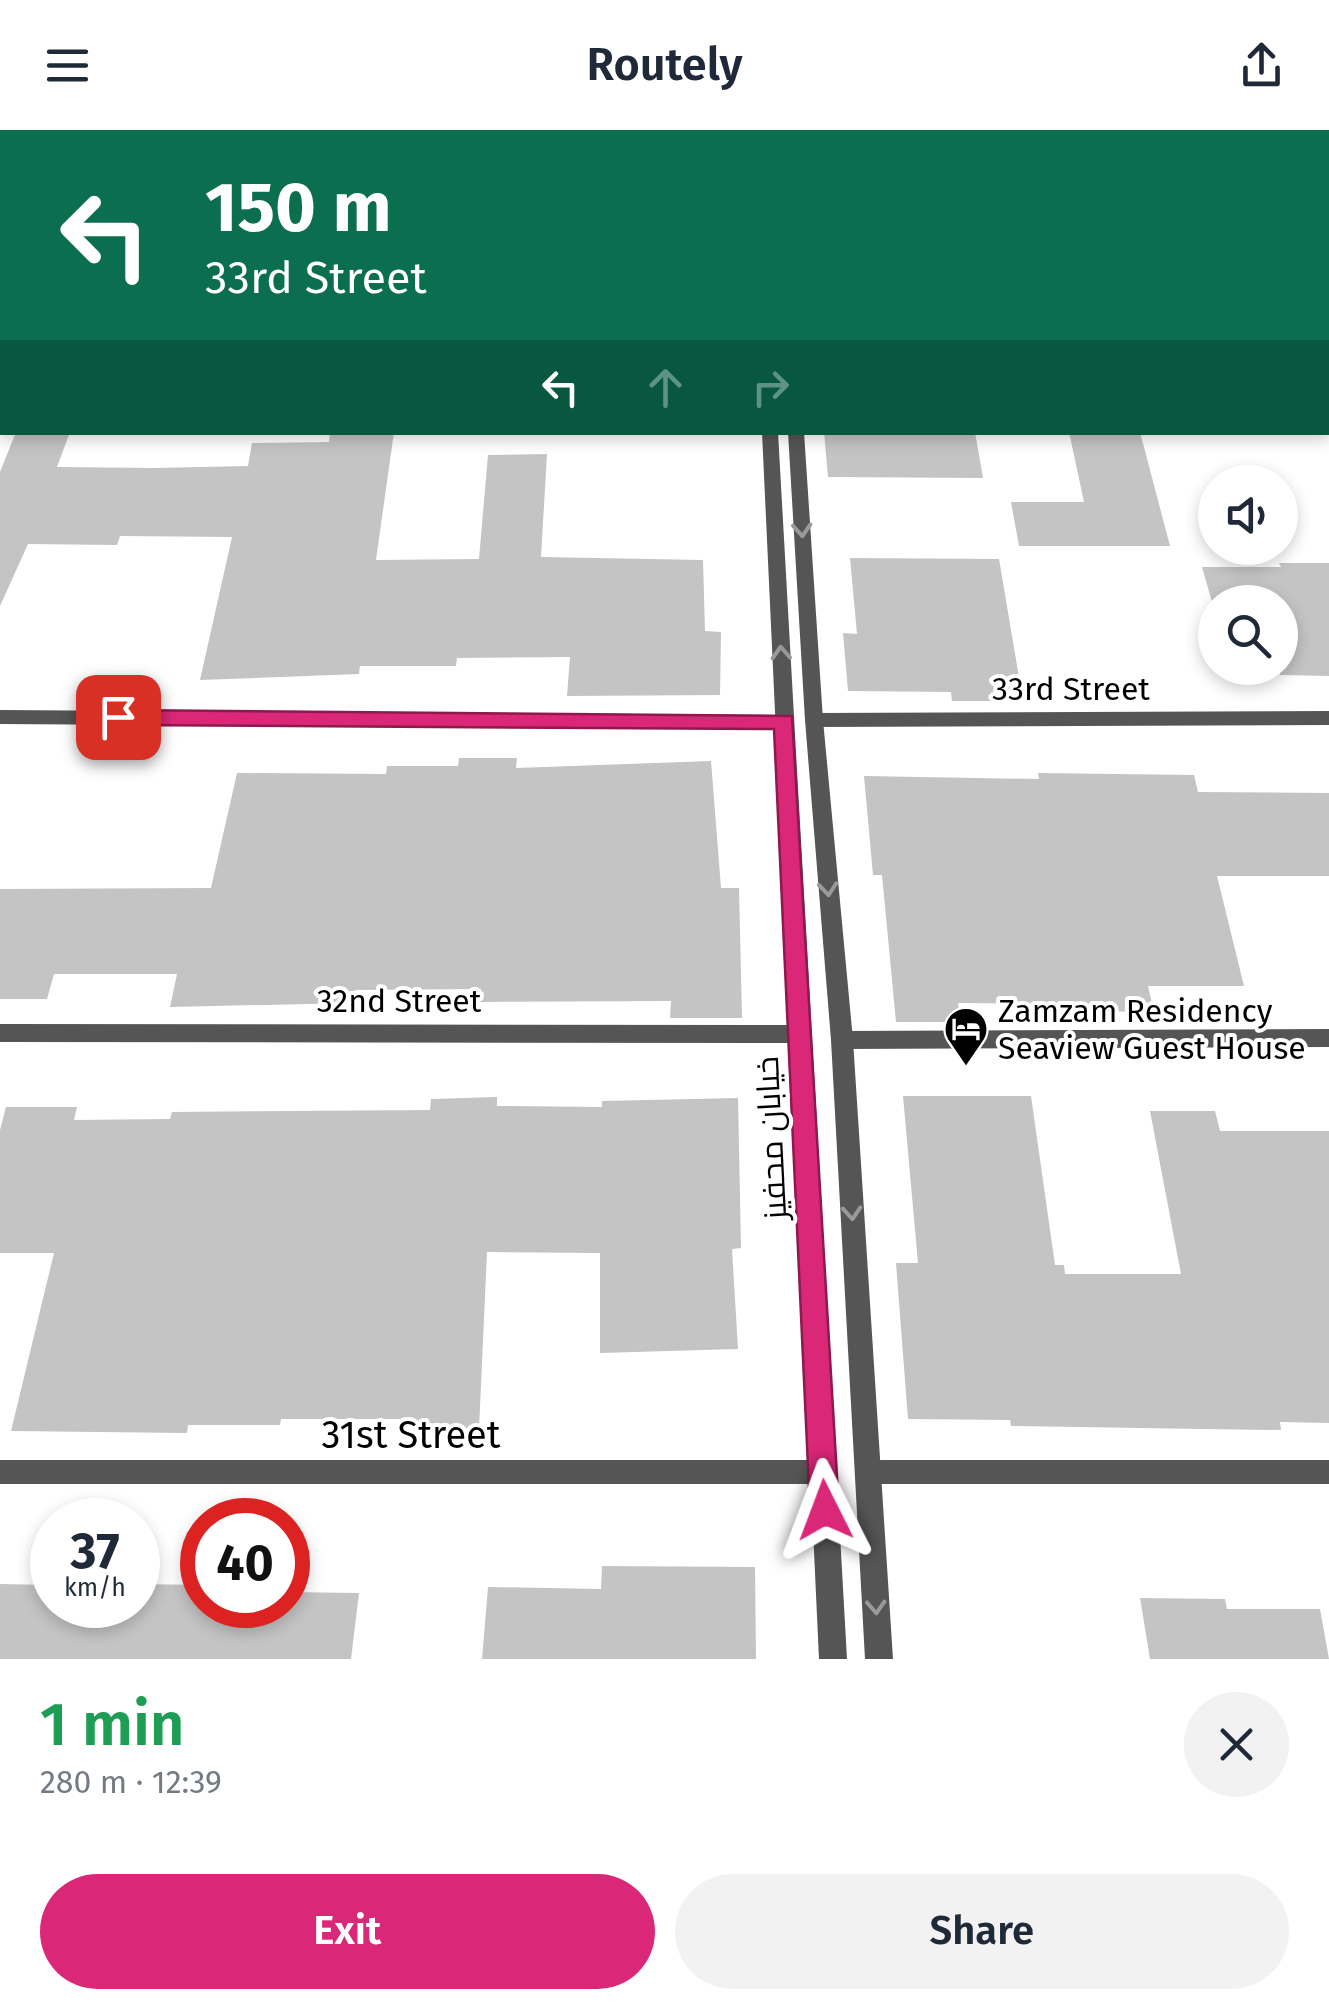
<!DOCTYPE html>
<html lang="en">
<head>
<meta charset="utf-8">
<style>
	:root { --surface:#fff; --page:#f2f2f3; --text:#1f2937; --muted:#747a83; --accent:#db2777 }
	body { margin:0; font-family:"Fira Sans",Cairo,sans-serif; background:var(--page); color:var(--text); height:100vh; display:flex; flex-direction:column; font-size:38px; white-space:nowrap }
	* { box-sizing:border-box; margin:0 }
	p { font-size:32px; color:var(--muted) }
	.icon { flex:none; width:55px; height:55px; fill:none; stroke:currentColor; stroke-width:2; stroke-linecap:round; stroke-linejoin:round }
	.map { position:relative; height:1529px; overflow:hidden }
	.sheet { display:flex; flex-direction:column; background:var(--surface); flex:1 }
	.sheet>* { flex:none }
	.hud { position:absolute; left:0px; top:0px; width:1330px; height:305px; box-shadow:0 5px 15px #0003; background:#0b6e4f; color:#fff; overflow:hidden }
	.buttons { position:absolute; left:1198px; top:335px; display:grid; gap:20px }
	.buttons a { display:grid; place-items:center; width:100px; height:100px; border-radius:50%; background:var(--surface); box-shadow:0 5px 15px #0003; font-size:50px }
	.speed { position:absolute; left:30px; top:1368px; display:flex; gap:20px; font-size:50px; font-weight:700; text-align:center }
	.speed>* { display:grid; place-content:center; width:130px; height:130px; border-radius:50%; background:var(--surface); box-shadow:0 5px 15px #0003; line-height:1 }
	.speed small { font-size:25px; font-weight:400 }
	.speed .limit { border:15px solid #d22; background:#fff; color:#111 }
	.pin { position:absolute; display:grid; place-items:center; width:85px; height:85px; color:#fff; margin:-42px; border-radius:20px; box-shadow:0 5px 15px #0006 }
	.me { position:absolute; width:110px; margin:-55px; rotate:357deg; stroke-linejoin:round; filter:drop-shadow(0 0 8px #0008) }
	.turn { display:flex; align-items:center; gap:35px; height:210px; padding:0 40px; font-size:45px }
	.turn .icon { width:130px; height:130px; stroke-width:2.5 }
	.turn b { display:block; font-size:70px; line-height:85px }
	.lanes { display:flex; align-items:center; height:95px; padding:0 40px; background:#0003; justify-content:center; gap:50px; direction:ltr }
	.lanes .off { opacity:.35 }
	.round { display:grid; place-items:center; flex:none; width:105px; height:105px; border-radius:52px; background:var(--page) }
	.headline { display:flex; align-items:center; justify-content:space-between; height:170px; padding:0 40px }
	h1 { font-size:60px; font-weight:600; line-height:75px; color:#1e9e55 }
	.cta { display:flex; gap:20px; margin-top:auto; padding:20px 40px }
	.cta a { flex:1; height:115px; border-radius:60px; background:var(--accent); color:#fff; font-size:40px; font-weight:600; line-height:115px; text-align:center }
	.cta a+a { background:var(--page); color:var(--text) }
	header { display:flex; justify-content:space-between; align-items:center; height:130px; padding:0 40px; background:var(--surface); font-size:45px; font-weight:600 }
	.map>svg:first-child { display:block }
</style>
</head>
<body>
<header><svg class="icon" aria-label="menu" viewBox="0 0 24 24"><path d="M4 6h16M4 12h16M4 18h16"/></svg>Routely<svg class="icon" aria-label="share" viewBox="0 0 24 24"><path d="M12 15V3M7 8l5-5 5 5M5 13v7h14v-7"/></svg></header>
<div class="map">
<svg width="1329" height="1529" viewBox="0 0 1329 1529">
	<rect width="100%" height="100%" fill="#fff"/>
	<g fill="#c4c4c4">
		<polygon points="16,302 70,302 57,337 155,338 248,336 252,313 329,312 330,302 394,302 376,430 479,429 488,325 547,324 541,427 703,430 705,501 721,502 720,565 567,566 570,527 457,528 456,536 360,536 359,544 200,550 232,407 120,406 117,415 28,414 0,476 0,342"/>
		<polygon points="824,302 975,302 983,348 828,347"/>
		<polygon points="1069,302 1140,302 1170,416 1019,416 1011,372 1084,372"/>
		<polygon points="850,428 999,429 1023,571 952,571 951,562 848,561 843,503 857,504"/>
		<polygon points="1279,433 1329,433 1329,546 1280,545 1280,472 1212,472 1202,437 1281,437"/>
		<polygon points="459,628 517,628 516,638 711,631 721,758 739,758 742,888 670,888 671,871 480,872 481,859 355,860 353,873 170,877 177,844 54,844 47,869 0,869 0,759 211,758 237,643 386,644 387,636 458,636"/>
		<polygon points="1038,643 1194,645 1198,662 1329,663 1329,746 1217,746 1244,856 1148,856 1154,882 1073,881 1072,874 958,873 960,892 896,892 882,745 873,745 864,646 1039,649"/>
		<polygon points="903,966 1031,966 1055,1135 1064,1135 1065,1144 1181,1144 1150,981 1215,981 1220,1001 1329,1001 1329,1293 1280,1292 1281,1300 1203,1299 1011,1296 1010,1290 908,1289 896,1133 918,1133"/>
		<polygon points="497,967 497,976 602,977 602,971 738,968 741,1118 732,1119 738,1219 600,1223 600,1123 487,1122 479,1299 401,1300 402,1289 281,1289 280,1295 188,1295 187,1303 11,1301 54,1123 0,1123 0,1000 6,977 77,977 74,990 170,989 172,982 430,980 431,969"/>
		<polygon points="602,1436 755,1437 756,1529 482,1529 488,1457 601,1459"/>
		<polygon points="0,1454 52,1455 48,1475 138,1475 138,1454 202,1455 202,1475 288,1475 288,1462 359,1463 351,1529 0,1529"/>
		<polygon points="1140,1468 1225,1469 1227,1479 1320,1479 1329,1529 1150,1529"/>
	</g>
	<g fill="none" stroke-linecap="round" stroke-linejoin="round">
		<g fill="#555" fill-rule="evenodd">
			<polygon points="961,0 977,0 978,2 962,2"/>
			<polygon points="1213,0 1230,0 1231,2 1214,2"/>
			<rect x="1328" y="42" width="1" height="9"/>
			<rect x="1328" y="160" width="1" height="8"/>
			<polygon points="1328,257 1329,257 1329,267 1328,266"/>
			<rect x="0" y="262" width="2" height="10"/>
			<polygon points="0,580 784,585 793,592 784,599 0,594"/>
			<polygon points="1329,581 1329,595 814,597 805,590 814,583"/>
			<polygon points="0,894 797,895 805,898 808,904 805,910 797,913 0,912"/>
			<polygon points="1329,899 1329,917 842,919 834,916 831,910 834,904 842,901"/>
			<polygon points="0,1330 823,1330 832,1333 836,1342 832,1351 823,1354 0,1354"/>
			<polygon points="868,1330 1329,1330 1329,1354 868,1354 859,1351 855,1342 859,1333"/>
		</g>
		<g fill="#555" fill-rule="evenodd">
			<polygon points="727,0 739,0 740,2 728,2"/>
			<rect x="758" y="0" width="12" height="2"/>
			<polygon points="762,302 778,302 847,1529 819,1529"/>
			<polygon points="788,302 804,302 823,590 853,910 893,1529 865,1529 831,910 805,590"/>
		</g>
	</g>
	<defs><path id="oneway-chevron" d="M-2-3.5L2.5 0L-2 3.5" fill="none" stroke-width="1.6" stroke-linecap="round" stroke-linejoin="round" transform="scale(2.5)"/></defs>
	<g stroke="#999">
		<use href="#oneway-chevron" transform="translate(802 400) rotate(86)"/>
		<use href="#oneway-chevron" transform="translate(781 523) rotate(-93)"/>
		<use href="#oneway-chevron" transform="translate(828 759) rotate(85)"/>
		<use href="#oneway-chevron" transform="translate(852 1083) rotate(86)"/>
		<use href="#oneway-chevron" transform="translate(876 1477) rotate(87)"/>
	</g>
	<polygon fill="#db2777" stroke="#8e194d" stroke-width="2.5" points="118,580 792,586 839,1380 835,1390 825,1394 814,1390 810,1380 774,599 118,595 107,587"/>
	<defs>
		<symbol id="hotel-pin" viewBox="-11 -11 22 30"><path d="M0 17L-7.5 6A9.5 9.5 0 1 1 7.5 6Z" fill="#000" stroke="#fff"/><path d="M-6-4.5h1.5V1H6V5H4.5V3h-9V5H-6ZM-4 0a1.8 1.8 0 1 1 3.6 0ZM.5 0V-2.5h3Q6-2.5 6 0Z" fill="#fff"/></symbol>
	</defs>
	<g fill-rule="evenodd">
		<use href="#hotel-pin" x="941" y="874" width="50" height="68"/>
	</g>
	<g text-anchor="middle" stroke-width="8" stroke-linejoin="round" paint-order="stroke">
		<g font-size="32" fill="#000" stroke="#fff">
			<text x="1071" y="570">33rd Street</text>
			<text x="399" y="882">32nd Street</text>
			<text transform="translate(771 1008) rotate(-93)" y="11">خیابان محفیز</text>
		</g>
		<g font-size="32" fill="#000" stroke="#fff" text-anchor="start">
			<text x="998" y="892">Zamzam Residency<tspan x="998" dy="37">Seaview Guest House</tspan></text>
		</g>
		<g font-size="38" fill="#000" stroke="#fff">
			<text x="411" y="1318">31st Street</text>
		</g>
	</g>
</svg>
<div class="buttons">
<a><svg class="icon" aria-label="sound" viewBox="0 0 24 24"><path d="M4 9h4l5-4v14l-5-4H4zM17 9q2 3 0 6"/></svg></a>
<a><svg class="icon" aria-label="search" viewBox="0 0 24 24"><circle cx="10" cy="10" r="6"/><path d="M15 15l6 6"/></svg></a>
</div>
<div class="speed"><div>37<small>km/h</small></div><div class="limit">40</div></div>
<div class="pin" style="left:118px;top:587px;background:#d93025"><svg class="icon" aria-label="arrive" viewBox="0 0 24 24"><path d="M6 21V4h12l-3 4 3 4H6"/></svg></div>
<svg class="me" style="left:825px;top:1380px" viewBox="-20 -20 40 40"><path d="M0-17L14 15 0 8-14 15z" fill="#db2777" stroke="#fff" stroke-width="4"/></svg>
<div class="hud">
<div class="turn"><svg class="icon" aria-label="left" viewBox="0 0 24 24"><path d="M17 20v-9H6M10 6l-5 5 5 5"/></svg><div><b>150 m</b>33rd Street</div></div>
<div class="lanes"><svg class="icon" aria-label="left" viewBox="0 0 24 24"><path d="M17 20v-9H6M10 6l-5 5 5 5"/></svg><svg class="icon off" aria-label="ahead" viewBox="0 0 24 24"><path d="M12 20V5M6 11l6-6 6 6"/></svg><svg class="icon off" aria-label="right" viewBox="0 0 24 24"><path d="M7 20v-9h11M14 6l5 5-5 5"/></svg></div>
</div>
</div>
<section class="sheet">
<div class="headline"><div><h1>1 min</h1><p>280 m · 12:39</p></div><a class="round"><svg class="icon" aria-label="close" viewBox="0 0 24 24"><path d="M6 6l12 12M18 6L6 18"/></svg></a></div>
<div class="cta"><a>Exit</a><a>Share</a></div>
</section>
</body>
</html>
